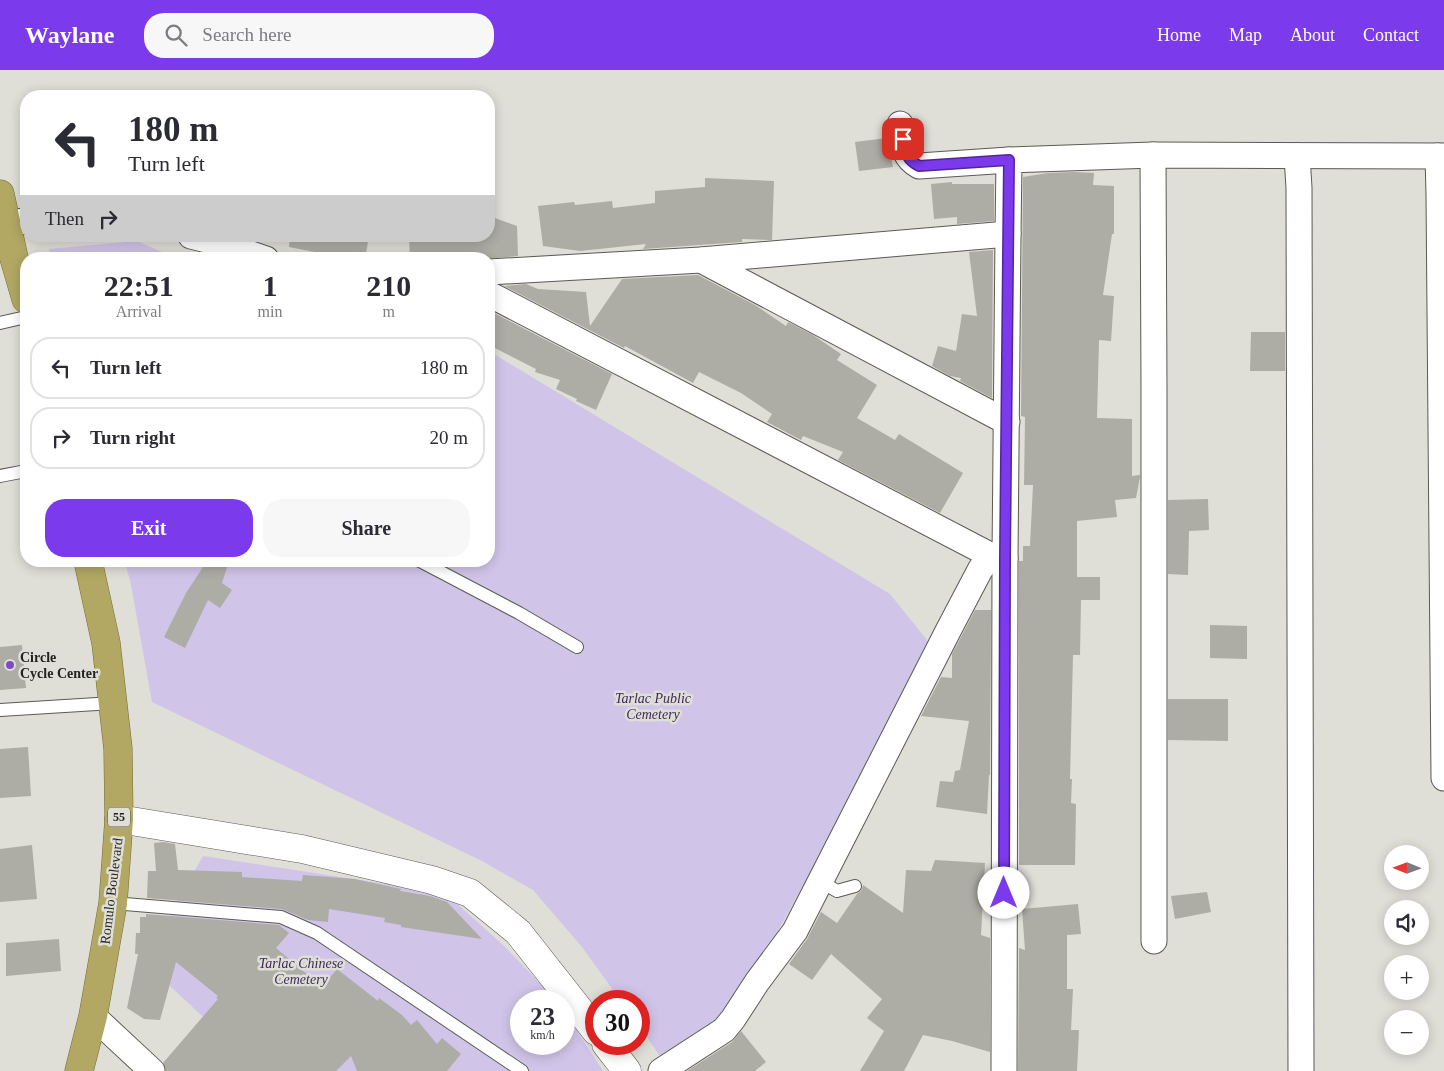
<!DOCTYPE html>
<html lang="en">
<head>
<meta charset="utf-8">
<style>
	:root { --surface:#fff; --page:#f7f7f7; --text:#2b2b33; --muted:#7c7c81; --line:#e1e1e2; --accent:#7c3aed }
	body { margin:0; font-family:Georgia,serif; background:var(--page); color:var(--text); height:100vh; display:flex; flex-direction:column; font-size:19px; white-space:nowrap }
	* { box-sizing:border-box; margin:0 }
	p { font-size:16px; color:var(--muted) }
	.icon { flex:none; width:28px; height:28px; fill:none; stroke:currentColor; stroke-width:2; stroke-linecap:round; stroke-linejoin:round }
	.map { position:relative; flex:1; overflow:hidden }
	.details { position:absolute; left:20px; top:182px; width:475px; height:315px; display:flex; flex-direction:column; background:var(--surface); border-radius:20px; box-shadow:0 2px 12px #0003 }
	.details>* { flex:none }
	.hud { position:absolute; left:20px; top:20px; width:475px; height:152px; border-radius:20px; box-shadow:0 2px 12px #0003; background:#fff; color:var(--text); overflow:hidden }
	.needle { width:32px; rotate:271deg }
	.fabs { position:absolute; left:1384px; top:775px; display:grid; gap:10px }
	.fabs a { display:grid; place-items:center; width:45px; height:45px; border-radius:50%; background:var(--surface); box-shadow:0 2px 12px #0003; font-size:25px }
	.speed { position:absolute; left:510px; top:920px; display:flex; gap:10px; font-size:25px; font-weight:700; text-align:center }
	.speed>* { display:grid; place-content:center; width:65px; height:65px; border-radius:50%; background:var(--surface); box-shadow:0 2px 12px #0003; line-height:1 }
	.speed small { font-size:12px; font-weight:400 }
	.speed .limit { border:8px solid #d22; background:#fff; color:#111 }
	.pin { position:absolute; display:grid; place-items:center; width:42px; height:42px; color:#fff; margin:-21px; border-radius:10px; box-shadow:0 2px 8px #0006 }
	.me { position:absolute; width:55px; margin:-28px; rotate:0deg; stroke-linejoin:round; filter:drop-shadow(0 0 4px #0008) }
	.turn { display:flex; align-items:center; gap:18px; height:105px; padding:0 25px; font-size:22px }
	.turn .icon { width:65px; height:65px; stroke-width:2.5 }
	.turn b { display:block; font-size:35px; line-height:42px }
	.then { display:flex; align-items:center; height:48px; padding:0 25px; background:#0003; gap:10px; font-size:19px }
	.eta { display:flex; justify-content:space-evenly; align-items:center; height:85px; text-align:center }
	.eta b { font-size:30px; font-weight:800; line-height:35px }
	.button { display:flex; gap:10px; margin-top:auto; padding:10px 25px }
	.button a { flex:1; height:58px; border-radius:20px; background:var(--accent); color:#fff; font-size:20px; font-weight:800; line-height:58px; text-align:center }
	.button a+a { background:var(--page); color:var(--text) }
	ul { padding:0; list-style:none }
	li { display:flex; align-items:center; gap:15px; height:62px; margin:0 10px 8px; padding:0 15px; border:2px solid var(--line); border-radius:20px }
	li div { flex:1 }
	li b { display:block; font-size:19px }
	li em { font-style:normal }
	header { display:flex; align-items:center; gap:30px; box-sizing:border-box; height:70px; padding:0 25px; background:var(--accent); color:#fff }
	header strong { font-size:24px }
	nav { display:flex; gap:28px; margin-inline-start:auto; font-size:18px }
	.search { width:350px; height:45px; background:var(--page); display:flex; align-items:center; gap:12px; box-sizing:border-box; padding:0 18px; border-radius:20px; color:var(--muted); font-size:19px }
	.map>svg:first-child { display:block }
</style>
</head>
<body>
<header>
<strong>Waylane</strong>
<div class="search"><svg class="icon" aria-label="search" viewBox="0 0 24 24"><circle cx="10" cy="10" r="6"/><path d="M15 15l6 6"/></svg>Search here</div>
<nav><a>Home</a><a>Map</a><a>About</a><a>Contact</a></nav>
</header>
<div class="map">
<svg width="1444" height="1001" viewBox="0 0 1444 1001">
	<rect width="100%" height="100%" fill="#dfded7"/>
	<g fill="#d0c5e8">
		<polygon points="137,171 178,189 51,189 49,179"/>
		<polygon points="489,281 890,524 935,580 719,966 669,999 639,956 639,931 621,931 582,877 533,820 482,791 152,632 131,515 125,491 489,491"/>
		<polygon points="203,786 445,823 503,875 557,931 521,931 521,974 564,974 564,941 603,1001 261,1001 170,916 165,853"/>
	</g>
	<g fill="#adaca5">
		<polygon points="887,68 893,97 859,101 855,72"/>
		<polygon points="1075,102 1094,103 1093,115 1114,116 1114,164 1112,164 1103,225 1114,226 1111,271 1099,270 1097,348 1132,349 1132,406 1140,405 1140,407 1136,428 1115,430 1117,447 1077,451 1077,507 1100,507 1100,530 1081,530 1080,585 1073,585 1070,709 1072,709 1071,733 1076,734 1075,795 1019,795 1019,491 1023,491 1023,476 1030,476 1033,415 1024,415 1025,347 1021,346 1023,107 1048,103"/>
		<polygon points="705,108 774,111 772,170 742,169 742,172 643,179 646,174 580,181 543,176 538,136 574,132 575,135 612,131 613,138 655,133 655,121 705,117"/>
		<polygon points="952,112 952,114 994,114 994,151 957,154 957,147 934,149 931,114"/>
		<polygon points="492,147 517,156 518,186 485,189 410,189 409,166 489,166 489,157"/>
		<polygon points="290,166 369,166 365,189 340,189 340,187 289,177"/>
		<polygon points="993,180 992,328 960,311 961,308 950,306 932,296 938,276 956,281 962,244 977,246 969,182"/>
		<polygon points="698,205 755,235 786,256 788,252 813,265 841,284 837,290 877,315 857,348 895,370 899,364 963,403 940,443 838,390 843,382 803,366 801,370 767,352 772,344 741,323 699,302 693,313 625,276 624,278 504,216 526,214 538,219 586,222 590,256 622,209"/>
		<polygon points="492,242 612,304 596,340 576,331 577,329 556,319 560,310 535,302 536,299 489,275 489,252"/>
		<polygon points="1251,262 1285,262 1285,301 1250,301"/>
		<polygon points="1208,429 1209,460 1189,461 1188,505 1168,504 1168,430"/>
		<polygon points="207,491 229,491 222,513 232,520 220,538 208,530 185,578 164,567 186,523"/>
		<polygon points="975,540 991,540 990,705 989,705 987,744 936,737 940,711 953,712 955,701 960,700 969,651 921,646 941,607 952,608 952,584"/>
		<polygon points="1210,555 1247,556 1247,589 1210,588"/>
		<polygon points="22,575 26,618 0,620 0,577"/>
		<polygon points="1168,629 1228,629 1228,671 1168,670"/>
		<polygon points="28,677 31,726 0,728 0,679"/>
		<polygon points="163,772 175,774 178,800 242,802 242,807 302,811 303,805 355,809 401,819 400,821 430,826 447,832 482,869 401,857 401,855 384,852 385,848 329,839 328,852 308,850 282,839 147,828 148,801 156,801 154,773"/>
		<polygon points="32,775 37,829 0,832 0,779"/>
		<polygon points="935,790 985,793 981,865 990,868 990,982 952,971 923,965 904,1001 860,1001 884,961 867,948 882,929 831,884 812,910 789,894 807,869 821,842 837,853 857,824 861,821 863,815 903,843 906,800 931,801"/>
		<polygon points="1207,822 1211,842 1175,849 1171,826"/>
		<polygon points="1078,834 1081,864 1067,865 1067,919 1073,919 1071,960 1079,960 1077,1001 1018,1001 1019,878 1025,880 1022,839"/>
		<polygon points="146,844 279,855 289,863 276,878 322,917 337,899 378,931 379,928 402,945 411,955 417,950 437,974 442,968 461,984 447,1001 357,1001 351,986 336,1001 166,1001 163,993 218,929 216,928 218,926 176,892 160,950 144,949 127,938 138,884 135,884 136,863 140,863 140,847 146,847"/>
		<polygon points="59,869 61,901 6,906 6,873"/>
		<polygon points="741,961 766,992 755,1001 687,1001 732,972"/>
	</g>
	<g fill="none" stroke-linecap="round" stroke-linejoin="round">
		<defs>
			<g id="service">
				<polyline points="0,253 26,247"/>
				<polyline points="0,406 26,401"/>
				<polyline points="420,491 519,543 577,577"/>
				<polyline points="0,640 113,633"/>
				<polyline points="820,811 837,821 855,816"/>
				<polyline points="113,833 281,847 317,863 522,1001"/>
			</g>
			<g id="minor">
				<path d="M900 54C903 72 902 87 919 96L1009 90"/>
				<polyline points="1153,85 1154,318 1154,871"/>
				<polyline points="1297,86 1299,118 1301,1001"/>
				<polyline points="1438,86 1439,124 1444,708"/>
				<polyline points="7,153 26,151"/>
				<polyline points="1008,164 1009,90 1153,85 1444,86"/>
				<polyline points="191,166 219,173 266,189"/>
				<polyline points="701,190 1007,352"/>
				<polyline points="489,202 701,190 1008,164 1005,488 1004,1001"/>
				<polyline points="489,224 990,485 1005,488"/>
				<polyline points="93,946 152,1001"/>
				<polyline points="661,1001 724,960 733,949 757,912 795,861 948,561 980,500 990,485"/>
			</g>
			<g id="tertiary">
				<polyline points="119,749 302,779 432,810 470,823 518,862 596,961"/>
				<polyline points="606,974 627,1001"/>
			</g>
			<g id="trunk">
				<polyline points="0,124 14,188 26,229"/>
				<polyline points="79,1001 93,946 113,833 119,749 118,679 106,573 88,491"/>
			</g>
		</defs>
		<use href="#service" stroke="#5b5a53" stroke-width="14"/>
		<use href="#minor" stroke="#5b5a53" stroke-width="27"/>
		<use href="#tertiary" stroke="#5b5a53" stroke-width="29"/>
		<use href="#trunk" stroke="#746c33" stroke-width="29"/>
		<use href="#service" stroke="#fff" stroke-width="12"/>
		<use href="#minor" stroke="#fff" stroke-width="25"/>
		<use href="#tertiary" stroke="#fff" stroke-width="28"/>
		<use href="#trunk" stroke="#b2a864" stroke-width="28"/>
	</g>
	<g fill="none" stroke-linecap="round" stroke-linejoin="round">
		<defs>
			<path id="route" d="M903 69C906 83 906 89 919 96L1009 90 1005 488 1004 823"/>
		</defs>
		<use href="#route" stroke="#51269a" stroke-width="12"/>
		<use href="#route" stroke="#7c3aed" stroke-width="9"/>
	</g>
	<circle fill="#7e4bc2" stroke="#dfded7" stroke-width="2" cx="10" cy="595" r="5"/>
	<g text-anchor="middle" stroke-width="5" stroke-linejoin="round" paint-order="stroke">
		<rect fill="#dfded7" stroke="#5b5b57" stroke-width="1" x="108" y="737.5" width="22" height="19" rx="4"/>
		<g font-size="12" font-weight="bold" fill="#232320">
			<text x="119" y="751">55</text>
		</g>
		<g font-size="14" font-weight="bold" fill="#232320" stroke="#dfded7" text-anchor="start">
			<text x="20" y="592">Circle<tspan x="20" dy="16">Cycle Center</tspan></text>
		</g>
		<g font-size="14" font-style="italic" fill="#3c2a5a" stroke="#dfded7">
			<text x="653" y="633">Tarlac Public<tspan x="653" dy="16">Cemetery</tspan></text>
			<text x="301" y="898">Tarlac Chinese<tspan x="301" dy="16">Cemetery</tspan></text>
		</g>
		<g font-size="14" fill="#232320" stroke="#dfded7">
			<text transform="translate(111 821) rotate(-83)" y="5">Romulo Boulevard</text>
		</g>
	</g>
</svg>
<div class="fabs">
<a><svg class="needle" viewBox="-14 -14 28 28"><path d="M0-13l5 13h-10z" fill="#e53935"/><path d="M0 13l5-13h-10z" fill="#7c7c81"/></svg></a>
<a><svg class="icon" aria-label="sound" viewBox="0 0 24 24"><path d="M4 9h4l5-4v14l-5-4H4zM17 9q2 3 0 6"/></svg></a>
<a>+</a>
<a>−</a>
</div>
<div class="speed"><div>23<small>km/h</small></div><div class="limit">30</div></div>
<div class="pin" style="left:903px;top:69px;background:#d93025"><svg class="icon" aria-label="arrive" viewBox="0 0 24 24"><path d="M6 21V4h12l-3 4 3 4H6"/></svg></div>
<svg class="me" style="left:1004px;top:823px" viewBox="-20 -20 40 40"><circle r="19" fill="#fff"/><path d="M0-13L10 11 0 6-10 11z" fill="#7c3aed"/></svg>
<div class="hud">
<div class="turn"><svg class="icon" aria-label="left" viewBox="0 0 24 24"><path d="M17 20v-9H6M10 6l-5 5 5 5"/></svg><div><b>180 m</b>Turn left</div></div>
<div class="then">Then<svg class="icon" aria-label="right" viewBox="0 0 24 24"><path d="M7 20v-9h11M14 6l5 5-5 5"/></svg></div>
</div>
<section class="details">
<div class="eta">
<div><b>22:51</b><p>Arrival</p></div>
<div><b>1</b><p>min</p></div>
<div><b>210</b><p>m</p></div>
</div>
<ul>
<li><svg class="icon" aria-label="left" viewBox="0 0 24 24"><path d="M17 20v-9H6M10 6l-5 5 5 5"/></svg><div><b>Turn left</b></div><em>180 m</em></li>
<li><svg class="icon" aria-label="right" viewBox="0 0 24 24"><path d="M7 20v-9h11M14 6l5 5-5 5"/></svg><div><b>Turn right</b></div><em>20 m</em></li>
</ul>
<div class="button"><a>Exit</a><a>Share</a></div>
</section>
</div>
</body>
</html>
